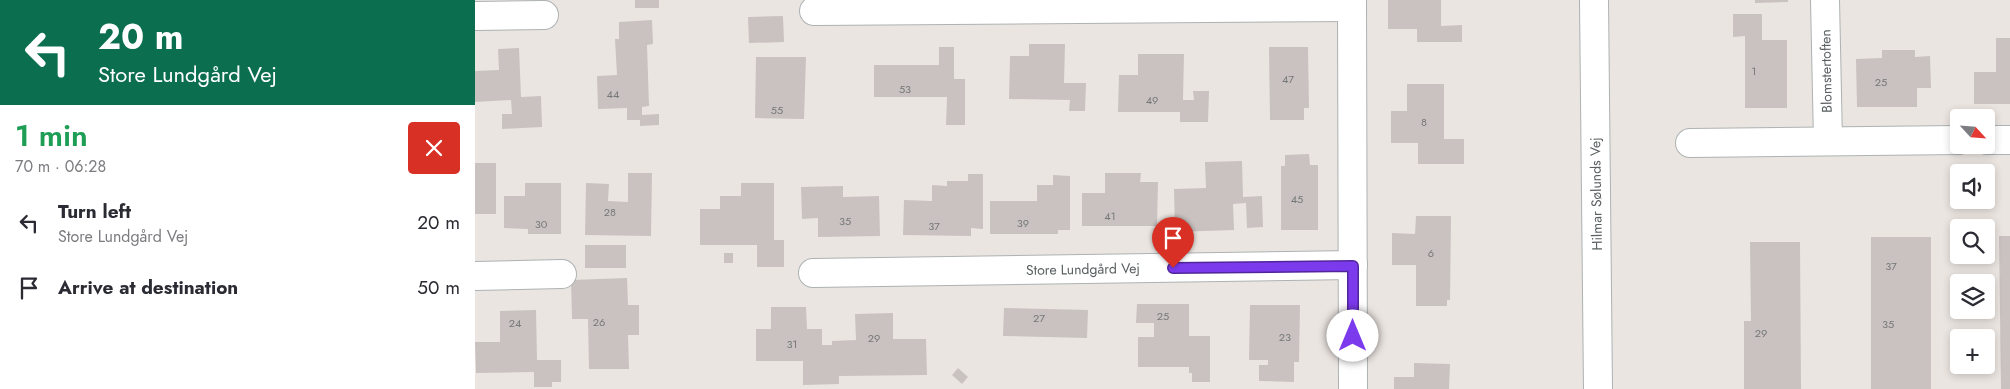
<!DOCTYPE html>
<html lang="en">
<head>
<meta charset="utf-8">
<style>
	:root { --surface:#fff; --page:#f7f7f7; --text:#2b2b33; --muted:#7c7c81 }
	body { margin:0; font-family:Jost,sans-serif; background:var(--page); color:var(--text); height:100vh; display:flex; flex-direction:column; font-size:19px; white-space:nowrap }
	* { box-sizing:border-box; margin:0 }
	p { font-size:16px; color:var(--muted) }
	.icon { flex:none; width:28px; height:28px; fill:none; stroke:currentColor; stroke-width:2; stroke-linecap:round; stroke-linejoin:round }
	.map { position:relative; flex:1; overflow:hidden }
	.sheet { display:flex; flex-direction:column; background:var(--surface); width:475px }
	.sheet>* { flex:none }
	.top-card { background:#0b6e4f; color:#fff; overflow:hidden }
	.needle { width:32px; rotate:116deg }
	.buttons { position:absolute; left:1475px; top:109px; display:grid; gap:10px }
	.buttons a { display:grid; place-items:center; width:45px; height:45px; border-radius:5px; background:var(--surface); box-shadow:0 2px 8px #0003; font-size:25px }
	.pin { position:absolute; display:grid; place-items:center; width:42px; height:42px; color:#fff; margin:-51px -21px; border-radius:50% 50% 50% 0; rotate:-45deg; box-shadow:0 0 5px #0007 }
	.pin .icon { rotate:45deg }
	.me { position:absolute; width:55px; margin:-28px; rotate:0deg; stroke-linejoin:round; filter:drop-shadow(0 0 4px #0008) }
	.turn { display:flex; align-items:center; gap:18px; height:105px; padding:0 15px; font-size:22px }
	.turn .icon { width:65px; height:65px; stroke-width:2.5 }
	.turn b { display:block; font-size:35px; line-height:42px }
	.round { display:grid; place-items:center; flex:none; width:52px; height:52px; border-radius:5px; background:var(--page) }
	.summary { display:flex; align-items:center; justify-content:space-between; height:85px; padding:0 15px }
	h1 { font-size:30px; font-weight:600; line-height:38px; color:#1e9e55 }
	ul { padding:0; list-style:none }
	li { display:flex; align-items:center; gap:15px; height:65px; padding:0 15px }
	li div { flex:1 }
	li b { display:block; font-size:19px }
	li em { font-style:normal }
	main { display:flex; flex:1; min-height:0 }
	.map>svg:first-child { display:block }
</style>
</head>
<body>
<main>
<section class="sheet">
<div class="top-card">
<div class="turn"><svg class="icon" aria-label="left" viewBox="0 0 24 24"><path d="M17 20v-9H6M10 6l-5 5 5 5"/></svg><div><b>20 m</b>Store Lundgård Vej</div></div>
</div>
<div class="summary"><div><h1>1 min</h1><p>70 m · 06:28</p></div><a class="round" style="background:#d93025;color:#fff"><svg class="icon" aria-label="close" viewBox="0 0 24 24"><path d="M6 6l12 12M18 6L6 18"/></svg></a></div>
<ul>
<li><svg class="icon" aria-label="left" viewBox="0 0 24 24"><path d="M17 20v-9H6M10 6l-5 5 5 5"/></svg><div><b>Turn left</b><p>Store Lundgård Vej</p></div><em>20 m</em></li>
<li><svg class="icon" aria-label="arrive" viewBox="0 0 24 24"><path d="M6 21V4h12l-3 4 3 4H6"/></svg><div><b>Arrive at destination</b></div><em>50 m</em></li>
</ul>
</section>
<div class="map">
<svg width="1535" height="389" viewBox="0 0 1535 389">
	<rect width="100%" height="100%" fill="#ebe5e1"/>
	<g fill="#c9c2c0">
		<rect x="160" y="0" width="24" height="8"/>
		<polygon points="913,0 966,0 966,26 987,25 987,42 942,42 942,29 913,29"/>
		<polygon points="1280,0 1313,0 1313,2 1280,3"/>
		<polygon points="1258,14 1287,14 1287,40 1312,40 1312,108 1270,108 1270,36 1258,37"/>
		<polygon points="308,16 309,42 274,43 273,17"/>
		<polygon points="177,20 178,44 172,45 174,106 167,107 167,115 184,114 184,125 165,126 165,120 152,120 152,108 123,109 122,76 142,75 140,39 144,39 144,22"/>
		<polygon points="1521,38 1535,38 1535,104 1499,104 1499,72 1521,72"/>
		<polygon points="554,44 590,44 589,83 611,83 610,111 594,111 595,100 534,99 535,56 554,56"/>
		<polygon points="464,47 479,47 479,79 490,79 490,125 471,125 472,97 399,97 399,65 464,65"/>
		<polygon points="794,47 833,47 834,108 829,108 829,120 795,120"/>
		<polygon points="44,48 46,97 66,96 67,127 27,129 27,114 37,114 36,100 0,102 0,71 24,70 23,49"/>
		<polygon points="1407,50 1440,50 1440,57 1455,56 1456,88 1442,88 1442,107 1382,107 1381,59 1407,58"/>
		<polygon points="663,54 709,54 708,100 719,100 718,91 734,91 733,122 705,122 705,112 643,112 644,75 663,75"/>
		<polygon points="281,57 331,57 329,119 280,118"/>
		<polygon points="932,84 969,84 969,139 989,139 989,164 943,164 943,143 916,143 916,111 932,111"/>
		<polygon points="834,154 835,165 843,165 843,230 806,230 806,166 810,166 810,155"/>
		<polygon points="767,161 768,197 787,196 788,227 772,228 771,203 758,204 759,230 700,232 699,189 731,188 730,162"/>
		<rect x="0" y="163" width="21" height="51"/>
		<polygon points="153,173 177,173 176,236 110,235 111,183 134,184 133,201 153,202"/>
		<polygon points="630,173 666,173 665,182 683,182 682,226 607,226 607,193 630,193"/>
		<polygon points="493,174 508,174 508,229 496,228 496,236 428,235 429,200 457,201 457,185 472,186 472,181 493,181"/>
		<polygon points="578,175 595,176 595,230 583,230 583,234 515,234 515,201 562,201 562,185 578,185"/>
		<polygon points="50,183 86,183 86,234 53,234 53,229 29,228 29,196 50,196"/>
		<polygon points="266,183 299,183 299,240 309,240 309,267 282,267 282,245 225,245 225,209 245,209 245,196 266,196"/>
		<polygon points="368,186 368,197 404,196 405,236 343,237 343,218 327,219 326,187"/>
		<polygon points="941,216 976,216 975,300 972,300 972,306 941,306 941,265 917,265 917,233 940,234"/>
		<polygon points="1524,236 1535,236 1535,389 1526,389"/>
		<rect x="1396" y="237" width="60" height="152"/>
		<polygon points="1275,242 1325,242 1326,389 1269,389 1269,321 1276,321"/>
		<rect x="110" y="245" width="41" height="23"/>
		<rect x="249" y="253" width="9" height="10"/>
		<polygon points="152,278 153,305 164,305 164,335 153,335 154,369 114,369 113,319 97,319 96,280"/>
		<polygon points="662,304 714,304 714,336 735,336 735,382 717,382 717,373 714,373 714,367 663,367 663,337 679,337 679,323 661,323"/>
		<polygon points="775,305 825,305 824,362 819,362 819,382 784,381 784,365 793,365 793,360 774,360"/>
		<polygon points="296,307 331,307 332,329 347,329 347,345 357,345 357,341 381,340 380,314 418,313 418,339 451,339 452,375 364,376 364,384 328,385 328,361 281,361 281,329 296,329"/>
		<polygon points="529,308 613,310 612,338 528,336"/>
		<polygon points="61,310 62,360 86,360 86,382 77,382 77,387 59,387 59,372 1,373 0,342 25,342 25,311"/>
		<polygon points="939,363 975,364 974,389 919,389 919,377 939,377"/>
		<polygon points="483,368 493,377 487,384 477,375"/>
	</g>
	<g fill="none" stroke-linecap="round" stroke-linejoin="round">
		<defs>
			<g id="minor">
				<polyline points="877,0 878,389"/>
				<polyline points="1119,0 1123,389"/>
				<polyline points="1350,0 1353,141"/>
				<polyline points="339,11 877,7"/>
				<polyline points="0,16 69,15"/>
				<polyline points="1511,140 1535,140"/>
				<polyline points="1215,143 1484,140"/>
				<polyline points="338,273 878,265"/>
				<polyline points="0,276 87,274"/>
			</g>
		</defs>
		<use href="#minor" stroke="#adb2b3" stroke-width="30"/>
		<use href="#minor" stroke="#fff" stroke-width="28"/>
	</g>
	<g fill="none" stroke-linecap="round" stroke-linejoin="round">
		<defs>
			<polyline id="route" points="698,268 878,266 878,336"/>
		</defs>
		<use href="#route" stroke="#51269a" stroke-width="12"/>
		<use href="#route" stroke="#7c3aed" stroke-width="9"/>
	</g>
	<g text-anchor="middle" stroke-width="4" stroke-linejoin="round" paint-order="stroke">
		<g font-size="11" fill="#767879">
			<text x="1279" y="75">1</text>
			<text x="813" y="83">47</text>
			<text x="1406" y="86">25</text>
			<text x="430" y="93">53</text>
			<text x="138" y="98">44</text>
			<text x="677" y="104">49</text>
			<text x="302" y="114">55</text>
			<text x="949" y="126">8</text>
			<text x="822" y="203">45</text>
			<text x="135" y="216">28</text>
			<text x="635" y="220">41</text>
			<text x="370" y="225">35</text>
			<text x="548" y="227">39</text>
			<text x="66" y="228">30</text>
			<text x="459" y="230">37</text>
			<text x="956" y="257">6</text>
			<text x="1416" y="270">37</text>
			<text x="688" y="320">25</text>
			<text x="564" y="322">27</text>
			<text x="124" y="326">26</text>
			<text x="40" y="327">24</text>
			<text x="1413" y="328">35</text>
			<text x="1286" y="337">29</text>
			<text x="810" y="341">23</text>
			<text x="399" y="342">29</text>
			<text x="317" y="348">31</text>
		</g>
		<g font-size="14" fill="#5a6061" stroke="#fff">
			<text transform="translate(1351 71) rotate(-91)" y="5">Blomstertoften</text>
			<text transform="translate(1121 194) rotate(-91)" y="5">Hilmar Sølunds Vej</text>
			<text transform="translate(608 269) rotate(-1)" y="5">Store Lundgård Vej</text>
		</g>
	</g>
</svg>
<div class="buttons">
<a><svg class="needle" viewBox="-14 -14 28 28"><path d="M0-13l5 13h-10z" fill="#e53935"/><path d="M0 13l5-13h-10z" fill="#7c7c81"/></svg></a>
<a><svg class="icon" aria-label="sound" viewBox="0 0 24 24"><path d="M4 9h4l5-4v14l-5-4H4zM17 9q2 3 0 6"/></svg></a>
<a><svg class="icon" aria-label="search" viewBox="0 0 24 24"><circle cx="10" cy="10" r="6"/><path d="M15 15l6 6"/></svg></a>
<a><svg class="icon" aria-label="layers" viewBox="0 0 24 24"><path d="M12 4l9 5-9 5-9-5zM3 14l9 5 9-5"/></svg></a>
<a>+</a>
</div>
<div class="pin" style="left:698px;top:268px;background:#d93025"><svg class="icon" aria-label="arrive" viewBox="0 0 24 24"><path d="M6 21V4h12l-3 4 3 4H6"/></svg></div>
<svg class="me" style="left:878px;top:336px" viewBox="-20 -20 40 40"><circle r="19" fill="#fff"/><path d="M0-13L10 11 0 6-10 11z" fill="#7c3aed"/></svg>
</div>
</main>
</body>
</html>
